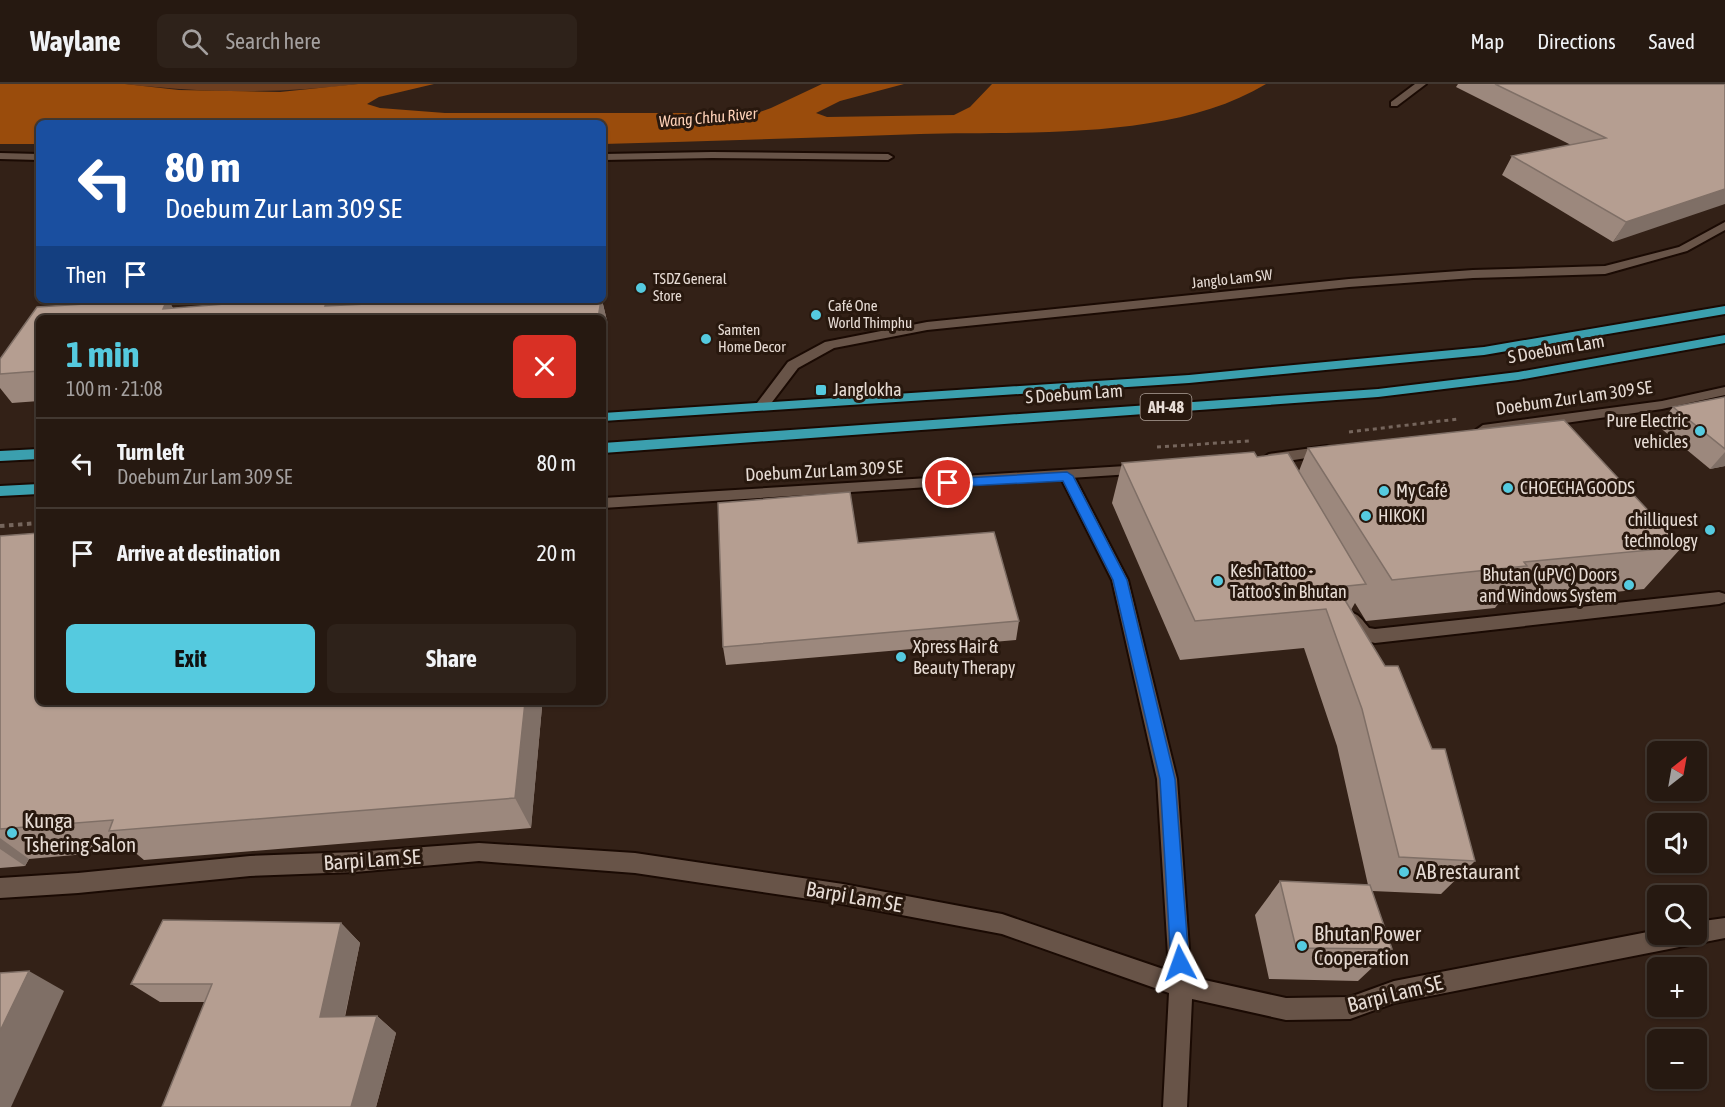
<!DOCTYPE html>
<html lang="en">
<head>
<meta charset="utf-8">
<style>
	:root { --surface:#261911; --page:#2e221a; --text:#f1f3f6; --muted:#a4a09f; --line:#423831; --accent:#55cadf }
	body { margin:0; font-family:"Asap Condensed",sans-serif; background:var(--page); color:var(--text); height:100vh; display:flex; flex-direction:column; font-size:22px; white-space:nowrap }
	* { box-sizing:border-box; margin:0 }
	p { font-size:20px; color:var(--muted) }
	.icon { flex:none; width:33px; height:33px; fill:none; stroke:currentColor; stroke-width:2; stroke-linecap:round; stroke-linejoin:round }
	.map { position:relative; flex:1; overflow:hidden }
	.panel { position:absolute; left:36px; top:231px; width:570px; height:390px; display:flex; flex-direction:column; background:var(--surface); border-radius:9px; box-shadow:0 2px 4px #0004,0 0 0 2px var(--line) }
	.panel>* { flex:none }
	.top-card { position:absolute; left:36px; top:36px; width:570px; height:183px; border-radius:9px; box-shadow:0 2px 4px #0004,0 0 0 2px var(--line); background:#1a4fa0; color:#fff; overflow:hidden }
	.needle { width:39px; rotate:31deg }
	.fabs { position:absolute; left:1647px; top:657px; display:grid; gap:12px }
	.fabs a { display:grid; place-items:center; width:60px; height:60px; border-radius:9px; background:var(--surface); box-shadow:0 2px 4px #0004,0 0 0 2px var(--line); font-size:30px }
	.pin { position:absolute; display:grid; place-items:center; width:51px; height:51px; color:#fff; margin:-26px; border:3px solid #fff; border-radius:50%; box-shadow:0 2px 6px #0007 }
	.me { position:absolute; width:66px; margin:-33px; rotate:356deg; stroke-linejoin:round; filter:drop-shadow(0 0 4px #0008) }
	.turn { display:flex; align-items:center; gap:21px; height:126px; padding:0 30px; font-size:27px }
	.turn .icon { width:78px; height:78px; stroke-width:2.5 }
	.turn b { display:block; font-size:42px; line-height:51px }
	.then { display:flex; align-items:center; height:57px; padding:0 30px; background:#0003; gap:12px; font-size:22px }
	.round { display:grid; place-items:center; flex:none; width:63px; height:63px; border-radius:9px; background:var(--page) }
	.head { display:flex; align-items:center; justify-content:space-between; height:102px; padding:0 30px }
	h1 { font-size:36px; font-weight:700; line-height:45px; color:var(--accent) }
	.button { display:flex; gap:12px; margin-top:auto; padding:12px 30px }
	.button a { flex:1; height:69px; border-radius:9px; background:var(--accent); color:#111; font-size:24px; font-weight:700; line-height:69px; text-align:center }
	.button a+a { background:var(--page); color:var(--text) }
	ul { padding:0; list-style:none }
	li { display:flex; align-items:center; gap:18px; height:90px; padding:0 30px; border-top:2px solid var(--line) }
	li div { flex:1 }
	li b { display:block; font-size:22px }
	li em { font-style:normal }
	header { display:flex; align-items:center; gap:36px; box-sizing:border-box; height:84px; padding:0 30px; background:var(--surface); border-bottom:2px solid var(--line) }
	header strong { font-size:28px }
	nav { display:flex; gap:33px; margin-inline-start:auto; font-size:21px }
	.search { width:420px; height:54px; background:var(--page); display:flex; align-items:center; gap:15px; box-sizing:border-box; padding:0 21px; border-radius:9px; color:var(--muted); font-size:22px }
	.map>svg:first-child { display:block }
</style>
</head>
<body>
<header>
<strong>Waylane</strong>
<div class="search"><svg class="icon" aria-label="search" viewBox="0 0 24 24"><circle cx="10" cy="10" r="6"/><path d="M15 15l6 6"/></svg>Search here</div>
<nav><a>Map</a><a>Directions</a><a>Saved</a></nav>
</header>
<div class="map">
<svg width="1725" height="1023" viewBox="0 0 1725 1023">
	<rect width="100%" height="100%" fill="#332117"/>
	<path fill="#6e3f20" d="M125 0H358C280 10 204 9 125 0Z"/>
	<path fill="#9a4c0c" d="M0 0H125L179 6 280 8 358 0H434L379 13 367 20 380 24 445 29H757L771 24 822 0H904L840 17 816 29 827 33 954 31 970 23 992 0H1266C1172 57 1027 47 920 50 814 54 709 57 603 60V39H39V60H0Z"/>
	<g fill="none" stroke-linecap="round" stroke-linejoin="round">
		<defs>
			<g id="service">
				<polygon points="712,68 888,70 893,73 888,76 712,74 603,76 603,70"/>
				<polygon points="0,69 39,70 39,76 0,75"/>
				<polygon points="1725,303 1725,311 1662,325 1483,351 1476,346 1483,341 1662,317"/>
				<polygon points="1327,362 1332,364 1334,367 1332,370 1269,380 1262,375 1269,370"/>
				<polygon points="1142,381 1149,386 1147,389 603,424 603,414"/>
				<path d="M1719 508 1725 510V518L1719 520 1375 559 1358 555 1343 534 1345 529C1357 526 1362 536 1369 544L1375 545Z"/>
			</g>
			<g id="minor">
				<polygon points="1415,0 1426,0 1397,22 1391,22 1391,18"/>
				<polygon points="1725,138 1725,146 1687,167 1605,190 1473,194 1349,203 927,246 834,264 798,284 766,326 756,326 754,323 788,278 825,258 927,238 1349,195 1473,186 1605,182 1679,163"/>
				<polygon points="1067,387 1074,392 1128,496 1177,695 1191,893 1286,914 1350,913 1394,897 1658,846 1658,850 1696,850 1696,838 1725,834 1725,854 1394,919 1350,935 1286,936 1192,915 1187,1023 1163,1023 1169,909 1002,850 843,820 635,789 479,777 355,788 250,792 78,809 0,814 0,794 78,789 250,772 355,768 479,759 635,769 843,800 1002,830 1169,887 1157,695 1112,496 1060,392"/>
			</g>
			<g id="trunk">
				<polygon points="1725,222 1725,230 1484,271 1189,299 603,337 603,329 1189,291 1484,263"/>
				<polygon points="1725,251 1725,259 1518,296 1378,313 603,369 603,359 1378,305 1518,288"/>
				<polygon points="39,365 39,375 0,377 0,367"/>
				<polygon points="39,400 39,410 0,412 0,402"/>
			</g>
		</defs>
		<use href="#service" stroke="#1a0a03" stroke-width="4"/>
		<use href="#minor" stroke="#1a0a03" stroke-width="4"/>
		<use href="#trunk" stroke="#1a0a03" stroke-width="4"/>
		<g stroke="#75655c" stroke-width="3" stroke-dasharray="4 4" stroke-linecap="butt">
			<polyline points="1349,348 1458,335"/>
			<polyline points="1157,363 1249,357"/>
		</g>
		<polyline stroke="#75655c" stroke-width="4" stroke-dasharray="4.5 4.5" stroke-linecap="butt" points="0,442 39,439"/>
		<use href="#service" fill="#685448" fill-rule="evenodd"/>
		<use href="#minor" fill="#685448" fill-rule="evenodd"/>
		<use href="#trunk" fill="#3b9fae" fill-rule="evenodd"/>
	</g>
	<g fill="#9c887d">
		<polygon points="1458,0 1725,0 1613,158 1502,91 1512,72 1571,61 1456,3"/>
		<polygon points="148,216 168,216 173,224 275,216 331,216 333,222 452,216 503,216 504,218 545,216 602,216 608,241 603,279 603,234 39,234 39,317 12,319 0,304 0,275 37,223"/>
		<polygon points="1725,313 1725,382 1710,385 1658,342 1673,323"/>
		<polygon points="1308,364 1682,463 1644,505 1498,520 1495,524 1366,537 1355,519 1351,526 1432,665 1475,777 1441,810 1372,807 1392,865 1358,897 1269,895 1255,831 1280,797 1368,801 1337,662 1304,564 1180,576 1112,419 1122,379 1257,373 1299,387"/>
		<polygon points="0,452 39,618 540,618 542,623 531,744 144,776 132,766 29,775 25,782 0,784"/>
		<polygon points="858,459 1019,537 1016,556 726,581 723,563"/>
		<polygon points="341,839 360,859 345,933 377,932 396,949 376,1023 162,1023 205,918 160,918 131,900"/>
	</g>
	<g fill="#7f6f66">
		<polygon points="1725,105 1725,120 1613,158 1626,138"/>
		<polygon points="167,216 168,216 179,234 163,225"/>
		<polygon points="327,216 331,216 339,234 325,222"/>
		<polygon points="601,216 602,216 608,241 603,279 603,234 598,234"/>
		<polygon points="1725,368 1725,382 1710,385"/>
		<polygon points="524,618 540,618 542,623 531,744 515,714"/>
		<polygon points="0,754 29,775 25,782 0,765"/>
		<polygon points="341,839 360,859 341,950 320,933"/>
		<polygon points="29,887 64,907 11,1023 0,1023 0,947"/>
		<polygon points="377,932 396,949 376,1023 351,1023"/>
	</g>
	<g fill="#b59e91" stroke="#7f6f66" stroke-width="1.5">
		<polygon points="1495,0 1725,0 1725,105 1626,138 1512,72 1606,54"/>
		<polygon points="148,216 167,216 163,225 275,216 327,216 325,222 452,216 502,216 501,218 545,216 601,216 598,234 39,234 39,287 0,290 0,275 37,223"/>
		<polygon points="1725,313 1725,365 1673,323"/>
		<polygon points="1564,336 1682,463 1524,478 1527,482 1392,496 1308,364"/>
		<polygon points="1254,368 1257,373 1288,369 1366,500 1337,503 1385,582 1398,582 1432,665 1445,665 1475,777 1399,773 1362,625 1326,525 1195,537 1122,379"/>
		<polygon points="850,408 858,459 994,448 1019,537 723,563 718,419"/>
		<polygon points="39,449 39,618 525,618 515,714 109,747 113,736 0,745 0,452"/>
		<polygon points="1280,797 1370,801 1392,865 1296,864"/>
		<polygon points="163,836 341,839 320,933 377,932 351,1023 162,1023 212,900 131,900"/>
		<polygon points="29,887 0,947 0,889"/>
	</g>
	<polygon fill="#1a73e8" stroke="#114b97" stroke-width="1.5" points="1067,388 1073,392 1127,496 1175,695 1189,879 1186,886 1180,888 1174,886 1171,879 1160,695 1113,496 1063,397 948,403 942,399 948,395"/>
	<g fill="#55cadf" stroke="#28180e" stroke-width="2">
		<circle cx="641" cy="204" r="6"/>
		<circle cx="816" cy="231" r="6"/>
		<circle cx="706" cy="255" r="6"/>
		<rect x="815" y="300" width="12" height="12" rx="3"/>
		<circle cx="1700" cy="347" r="6"/>
		<circle cx="1508" cy="404" r="6"/>
		<circle cx="1384" cy="407" r="6"/>
		<circle cx="1366" cy="432" r="6"/>
		<circle cx="1710" cy="446" r="6"/>
		<circle cx="1218" cy="497" r="6"/>
		<circle cx="1629" cy="501" r="6"/>
		<circle cx="901" cy="573" r="6"/>
		<circle cx="12" cy="749" r="6"/>
		<circle cx="1404" cy="788" r="6"/>
		<circle cx="1302" cy="862" r="6"/>
	</g>
	<g text-anchor="middle" stroke-width="6" stroke-linejoin="round" paint-order="stroke">
		<g font-size="15" fill="#e7dcd5" stroke="#28180e" text-anchor="start">
			<text x="653" y="200">TSDZ General<tspan x="653" dy="17">Store</tspan></text>
			<text x="828" y="227">Café One<tspan x="828" dy="17">World Thimphu</tspan></text>
			<text x="718" y="251">Samten<tspan x="718" dy="17">Home Decor</tspan></text>
		</g>
		<g font-size="15" fill="#e7dcd5" stroke="#28180e">
			<text transform="translate(1232 195) rotate(-6)" y="5">Janglo Lam SW</text>
		</g>
		<g font-size="16" font-style="italic" fill="#fed1b7" stroke="#28180e">
			<text transform="translate(708 33) rotate(-5)" y="6">Wang Chhu River</text>
		</g>
		<rect fill="#28180e" stroke="#aea199" stroke-width="1.5" x="1140.5" y="310" width="51" height="26" rx="4.5"/>
		<g font-size="16" font-weight="bold" fill="#e7dcd5">
			<text x="1166" y="329">AH-48</text>
		</g>
		<g font-size="18" fill="#e7dcd5" stroke="#28180e">
			<text transform="translate(1556 265) rotate(-10)" y="6">S Doebum Lam</text>
			<text transform="translate(1074 310) rotate(-4)" y="6">S Doebum Lam</text>
			<text transform="translate(1574 314) rotate(-8)" y="6">Doebum Zur Lam 309 SE</text>
			<text transform="translate(824 387) rotate(-3)" y="6">Doebum Zur Lam 309 SE</text>
		</g>
		<g font-size="18" fill="#e7dcd5" stroke="#28180e" text-anchor="start">
			<text x="833" y="312">Janglokha</text>
			<text x="1688" y="343" text-anchor="end">Pure Electric<tspan x="1688" dy="21">vehicles</tspan></text>
			<text x="1520" y="410">CHOECHA GOODS</text>
			<text x="1396" y="413">My Café</text>
			<text x="1378" y="438">HIKOKI</text>
			<text x="1698" y="442" text-anchor="end">chilliquest<tspan x="1698" dy="21">technology</tspan></text>
			<text x="1230" y="493">Kesh Tattoo -<tspan x="1230" dy="21">Tattoo's in Bhutan</tspan></text>
			<text x="1617" y="497" text-anchor="end">Bhutan (uPVC) Doors<tspan x="1617" dy="21">and Windows System</tspan></text>
			<text x="913" y="569">Xpress Hair &amp;<tspan x="913" dy="21">Beauty Therapy</tspan></text>
		</g>
		<g font-size="21" fill="#e7dcd5" stroke="#28180e" text-anchor="start">
			<text x="24" y="744">Kunga<tspan x="24" dy="24">Tshering Salon</tspan></text>
			<text x="1416" y="795">AB restaurant</text>
			<text x="1314" y="857">Bhutan Power<tspan x="1314" dy="24">Cooperation</tspan></text>
		</g>
		<g font-size="21" fill="#e7dcd5" stroke="#28180e">
			<text transform="translate(372 776) rotate(-4)" y="7">Barpi Lam SE</text>
			<text transform="translate(854 813) rotate(10)" y="7">Barpi Lam SE</text>
			<text transform="translate(1395 910) rotate(-14)" y="7">Barpi Lam SE</text>
		</g>
	</g>
</svg>
<div class="fabs">
<a><svg class="needle" viewBox="-14 -14 28 28"><path d="M0-13l5 13h-10z" fill="#e53935"/><path d="M0 13l5-13h-10z" fill="#a4a09f"/></svg></a>
<a><svg class="icon" aria-label="sound" viewBox="0 0 24 24"><path d="M4 9h4l5-4v14l-5-4H4zM17 9q2 3 0 6"/></svg></a>
<a><svg class="icon" aria-label="search" viewBox="0 0 24 24"><circle cx="10" cy="10" r="6"/><path d="M15 15l6 6"/></svg></a>
<a>+</a>
<a>−</a>
</div>
<div class="pin" style="left:948px;top:399px;background:#d93025"><svg class="icon" aria-label="arrive" viewBox="0 0 24 24"><path d="M6 21V4h12l-3 4 3 4H6"/></svg></div>
<svg class="me" style="left:1180px;top:879px" viewBox="-20 -20 40 40"><path d="M0-17L14 15 0 8-14 15z" fill="#1a73e8" stroke="#fff" stroke-width="4"/></svg>
<div class="top-card">
<div class="turn"><svg class="icon" aria-label="left" viewBox="0 0 24 24"><path d="M17 20v-9H6M10 6l-5 5 5 5"/></svg><div><b>80 m</b>Doebum Zur Lam 309 SE</div></div>
<div class="then">Then<svg class="icon" aria-label="arrive" viewBox="0 0 24 24"><path d="M6 21V4h12l-3 4 3 4H6"/></svg></div>
</div>
<section class="panel">
<div class="head"><div><h1>1 min</h1><p>100 m · 21:08</p></div><a class="round" style="background:#d93025;color:#fff"><svg class="icon" aria-label="close" viewBox="0 0 24 24"><path d="M6 6l12 12M18 6L6 18"/></svg></a></div>
<ul>
<li><svg class="icon" aria-label="left" viewBox="0 0 24 24"><path d="M17 20v-9H6M10 6l-5 5 5 5"/></svg><div><b>Turn left</b><p>Doebum Zur Lam 309 SE</p></div><em>80 m</em></li>
<li><svg class="icon" aria-label="arrive" viewBox="0 0 24 24"><path d="M6 21V4h12l-3 4 3 4H6"/></svg><div><b>Arrive at destination</b></div><em>20 m</em></li>
</ul>
<div class="button"><a>Exit</a><a>Share</a></div>
</section>
</div>
</body>
</html>
